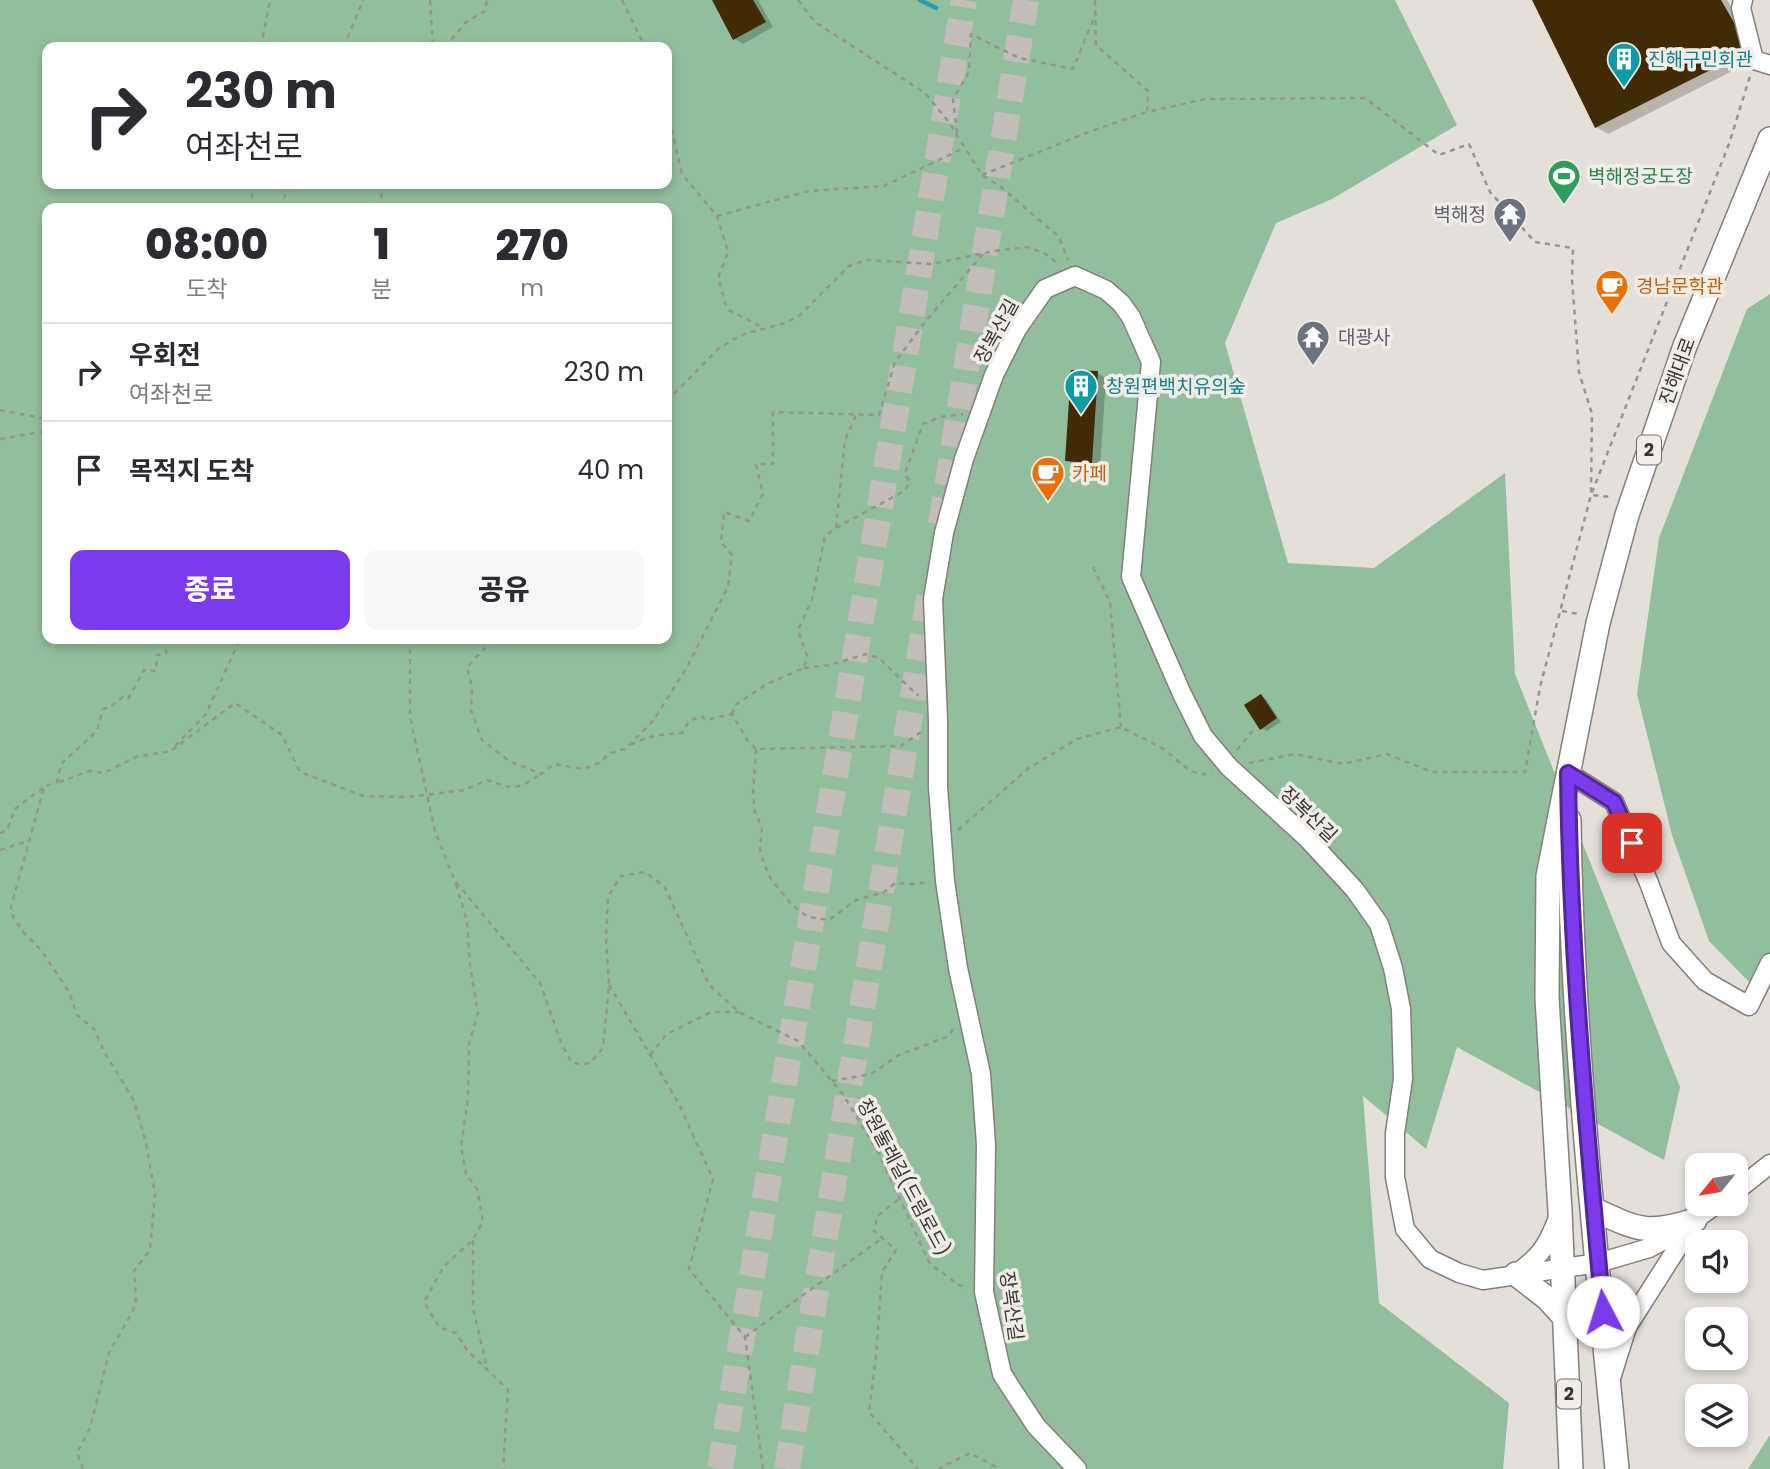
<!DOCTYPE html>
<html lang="ko">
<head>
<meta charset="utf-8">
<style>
	:root { --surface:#fff; --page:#f7f7f7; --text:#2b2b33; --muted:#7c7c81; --line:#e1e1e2; --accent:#7c3aed }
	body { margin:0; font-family:Poppins,"Noto Sans KR",sans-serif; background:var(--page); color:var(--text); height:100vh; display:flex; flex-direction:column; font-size:26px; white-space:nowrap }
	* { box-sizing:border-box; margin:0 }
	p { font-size:23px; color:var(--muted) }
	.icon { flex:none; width:38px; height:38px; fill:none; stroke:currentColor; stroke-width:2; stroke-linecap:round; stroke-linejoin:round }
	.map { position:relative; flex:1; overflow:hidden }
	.sheet { position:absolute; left:42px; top:203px; width:630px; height:441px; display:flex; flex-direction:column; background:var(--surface); border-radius:14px; box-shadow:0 4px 10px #0003 }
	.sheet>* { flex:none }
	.guide { position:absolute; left:42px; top:42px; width:630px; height:147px; border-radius:14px; box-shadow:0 4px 10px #0003; background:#fff; color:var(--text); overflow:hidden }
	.needle { width:46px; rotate:240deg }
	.fabs { position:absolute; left:1685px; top:1153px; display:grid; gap:14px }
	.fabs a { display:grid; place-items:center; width:63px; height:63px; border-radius:14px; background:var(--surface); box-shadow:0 4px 10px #0003; font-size:35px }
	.pin { position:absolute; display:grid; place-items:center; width:60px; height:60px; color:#fff; margin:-30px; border-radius:14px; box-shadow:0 4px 10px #0006 }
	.me { position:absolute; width:77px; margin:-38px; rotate:355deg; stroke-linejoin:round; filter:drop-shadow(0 0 5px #0008) }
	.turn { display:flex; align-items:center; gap:24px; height:147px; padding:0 28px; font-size:32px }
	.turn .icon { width:91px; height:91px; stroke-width:2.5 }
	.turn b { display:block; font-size:49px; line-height:60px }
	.eta { display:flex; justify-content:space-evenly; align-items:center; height:119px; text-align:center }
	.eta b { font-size:42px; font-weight:800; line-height:49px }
	.primary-button { display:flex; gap:14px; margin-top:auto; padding:14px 28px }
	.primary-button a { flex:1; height:80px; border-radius:14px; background:var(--accent); color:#fff; font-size:28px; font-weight:800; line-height:80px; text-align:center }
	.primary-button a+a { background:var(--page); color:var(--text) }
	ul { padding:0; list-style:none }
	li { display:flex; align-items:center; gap:21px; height:98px; padding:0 28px; border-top:2px solid var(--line) }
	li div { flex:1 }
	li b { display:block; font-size:26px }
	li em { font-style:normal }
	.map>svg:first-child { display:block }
</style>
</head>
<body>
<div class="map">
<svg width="1770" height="1469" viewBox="0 0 1770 1469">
	<rect width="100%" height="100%" fill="#e4dfd9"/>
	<g fill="#91be9c" fill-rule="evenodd">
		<path d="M0 0H1395L1457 125 1332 199 1276 223 1225 343 1288 563 1374 568 1505 473 1515 674 1680 1087 1664 1160 1457 1047 1426 1149 1363 1096 1379 1303 1509 1403 1503 1469H0ZM47 47H667V184H47ZM47 208H667V639H47Z"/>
		<polygon points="1770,294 1770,965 1758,991 1709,941 1672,835 1637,694 1659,538 1747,309"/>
		<polygon points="1770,1435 1770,1469 1748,1469"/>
	</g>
	<g fill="#0003">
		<polygon points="714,0 758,0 773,27 743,44 735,39"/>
		<polygon points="1534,0 1727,0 1760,57 1608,134 1596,127"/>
		<polygon points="1097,373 1106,378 1100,467 1076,465 1067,460"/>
		<polygon points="1261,696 1266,699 1281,722 1267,731 1261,728"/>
	</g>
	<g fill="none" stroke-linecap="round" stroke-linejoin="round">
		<polyline stroke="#2f9eb3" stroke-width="4.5" points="920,0 936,8"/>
	</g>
	<g fill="#412b05">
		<polygon points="712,0 753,0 766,22 733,40"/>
		<polygon points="1532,0 1721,0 1750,50 1595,128"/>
		<polygon points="1071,370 1098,371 1092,463 1065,461"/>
		<polygon points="1261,694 1277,718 1260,730 1244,705"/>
	</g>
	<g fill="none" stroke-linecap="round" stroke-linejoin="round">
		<g stroke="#c2bdb8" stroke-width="26" stroke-dasharray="26 13" stroke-linecap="butt">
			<polyline points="941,524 1026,0"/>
			<polyline points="720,1469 964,0"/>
			<polyline points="787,1469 931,586"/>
		</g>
		<defs>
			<g id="minor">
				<polyline points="1743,0 1741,8 1754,60 1770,65"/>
				<polyline points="1568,773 1614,802 1649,883 1671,943 1705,981 1749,1006 1770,963"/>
				<polyline points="1736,1191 1770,1164"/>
				<path d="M1516 1274C1541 1256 1547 1246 1558 1218"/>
				<polyline points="1611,1378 1627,1327 1690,1228"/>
				<polyline points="1077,1469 1036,1426 1002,1374 984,1292 986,1145 981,1074 958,968 945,881 938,787 938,720 933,599 944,533 964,459 994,375 1017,329 1045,289 1075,276 1106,290 1121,303 1131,317 1151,362 1131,577 1182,694 1203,736 1229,767 1306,837 1355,890 1379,924 1393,968 1401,1009 1403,1079 1395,1133 1395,1177 1405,1229 1430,1259 1459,1273 1483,1280 1598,1263 1649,1248 1675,1234 1717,1204"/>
			</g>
			<g id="major">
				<path d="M1569 820C1572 1036 1596 1253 1617 1469"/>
				<path d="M1593 1209C1637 1229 1646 1236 1695 1220"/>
				<polyline points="1516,1274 1548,1299 1566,1319"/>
				<polyline points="1571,1469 1560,1211 1547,998 1548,876 1598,623 1627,515 1685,346 1770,139"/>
			</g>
		</defs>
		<use href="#minor" stroke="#837f79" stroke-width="21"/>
		<use href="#major" stroke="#837f79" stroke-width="26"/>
		<g stroke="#97948f" stroke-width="2.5" stroke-dasharray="5 5" stroke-linecap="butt">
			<polyline points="430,0 433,47"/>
			<polyline points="622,0 645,47"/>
			<polyline points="798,0 815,22 925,93 948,121 982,175 1001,187 1059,237 1068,260"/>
			<polyline points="1095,0 1096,45 1148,91 1147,112 1205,99 1365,98 1439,155 1469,144 1490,192 1535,242 1573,248 1572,279 1579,372 1592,414 1591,495 1612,497"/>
			<polyline points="261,47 270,0"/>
			<polyline points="344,47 363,0"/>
			<polyline points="445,47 466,22 485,11 487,0"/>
			<polyline points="667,110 682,174 717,216 728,252 718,278 727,309 764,328"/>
			<polyline points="957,133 953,99 969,72 971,34 1019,58 1073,69 1096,13"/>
			<polyline points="982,175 1086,133 1147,112"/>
			<polyline points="249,208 255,184"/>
			<polyline points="280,208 290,184"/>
			<polyline points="379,208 384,184"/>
			<polyline points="717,216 809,191 884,186 964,148"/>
			<polyline points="667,401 718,349 741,335 785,323 800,315 849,266 866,260 932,264 994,251 1027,247 1046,254 1060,265"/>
			<polyline points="0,410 47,419"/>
			<polyline points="0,439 47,431"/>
			<polyline points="836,528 904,491 910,483 905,473 923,424 941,417 963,414"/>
			<polyline points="1093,567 1110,602 1121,727"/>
			<polyline points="1562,611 1579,614"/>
			<polyline points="410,639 410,717 435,831 455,881 540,983 562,1045 572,1063 586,1064 591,1062 603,1048 609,985 606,939 608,897 621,876 645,872 665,887 709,985 739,1012 798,1041 842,1093 877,1150 930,1264 959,1285 968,1287"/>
			<polyline points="490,639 490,643 467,667 472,688 471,710 482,740 509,761 541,774 554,764 584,769 599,763 610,753 625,749 653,721 687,667 728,587 732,555 721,542 724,512 749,521 763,494 756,464 773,464 773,412 879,415 895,362 925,322 983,254"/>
			<polyline points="804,668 830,665 866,654 879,658 917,695 919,694"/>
			<polyline points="732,714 735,705 767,684 804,668 807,656 798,630 812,600 825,536 836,528 845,440 856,415"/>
			<path d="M631 745C645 736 664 734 682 733L689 721 701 716 706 720 732 714 749 743 756 749 901 746 921 732"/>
			<polyline points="175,746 206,714 240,639"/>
			<polyline points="756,749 753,795 755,812 762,828 760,849 764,864 771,879 792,905 808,917 829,920 856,900 884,892 895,883 912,884 928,882"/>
			<polyline points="1237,750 1254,729"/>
			<polyline points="1249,763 1295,754 1343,764 1387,754 1432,772 1525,772 1540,687 1591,495 1729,144 1750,76"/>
			<path d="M59 782 89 771 104 773 136 757 171 751 235 703 282 735 300 772 363 796 408 797 465 790 487 780C515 790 516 790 541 774"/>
			<path d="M958 830 1029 768 1077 739 1121 727C1135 735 1151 741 1165 750 1180 761 1192 779 1212 773"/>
			<polyline points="0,833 7,830 15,809 44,787"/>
			<polyline points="0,850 30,840"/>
			<polyline points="456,884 467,921 470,965 478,1013 469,1044 468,1099 461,1146 466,1174 477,1189 483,1221 473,1240 444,1266 424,1302 439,1327 456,1333 467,1350 508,1390 503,1469"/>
			<polyline points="609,985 679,1104 713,1179 689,1269 745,1337 763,1469"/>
			<polyline points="650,1055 667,1034 711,1012 739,1012"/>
			<polyline points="832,1081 871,1074 899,1055 949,1036 954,1027"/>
			<polyline points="898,1200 877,1216 874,1231 896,1250 882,1272 876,1356 869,1412 918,1469"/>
			<polyline points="473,1240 473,1308 487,1368"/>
			<polyline points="745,1337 881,1239"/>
			<polyline points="83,1469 77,1453 90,1428 109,1353 133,1311 136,1298 134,1271 150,1250 155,1194 146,1143 134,1101 105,1053 94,1029 77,1015 69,992 41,950 24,933 13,917 11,907 44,787 57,782 61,764 97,731 103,709 110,707 123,697 128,699 144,670 156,671 157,655 166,654 167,639"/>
			<polyline points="938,1469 970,1453 1000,1469"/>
		</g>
		<use href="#minor" stroke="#fff" stroke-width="18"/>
		<use href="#major" stroke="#fff" stroke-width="23"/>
	</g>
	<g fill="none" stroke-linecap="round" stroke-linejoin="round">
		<defs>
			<path id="route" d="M1603 1312C1587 1132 1570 953 1568 773L1614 802 1632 843"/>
		</defs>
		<use href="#route" stroke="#51269a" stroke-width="18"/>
		<use href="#route" stroke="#7c3aed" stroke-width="12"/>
	</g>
	<defs>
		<symbol id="building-pin" viewBox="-11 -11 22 30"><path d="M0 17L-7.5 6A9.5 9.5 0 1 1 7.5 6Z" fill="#0f9aa8" stroke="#f1ece6"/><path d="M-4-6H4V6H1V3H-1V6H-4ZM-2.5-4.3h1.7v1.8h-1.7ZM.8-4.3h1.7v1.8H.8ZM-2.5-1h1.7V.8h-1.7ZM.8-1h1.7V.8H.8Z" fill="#fff"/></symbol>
		<symbol id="stadium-pin" viewBox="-11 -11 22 30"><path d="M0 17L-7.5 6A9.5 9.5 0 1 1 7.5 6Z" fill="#2e9e5b" stroke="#f1ece6"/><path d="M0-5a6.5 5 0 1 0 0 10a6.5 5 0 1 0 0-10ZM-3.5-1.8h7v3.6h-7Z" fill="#fff"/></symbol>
		<symbol id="temple-pin" viewBox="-11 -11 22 30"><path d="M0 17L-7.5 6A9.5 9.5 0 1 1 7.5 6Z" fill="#6b7280" stroke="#f1ece6"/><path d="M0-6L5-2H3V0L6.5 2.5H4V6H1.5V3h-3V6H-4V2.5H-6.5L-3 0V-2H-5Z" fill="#fff"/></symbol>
		<symbol id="cafe-pin" viewBox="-11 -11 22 30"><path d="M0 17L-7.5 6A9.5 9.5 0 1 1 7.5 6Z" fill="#e8710a" stroke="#f1ece6"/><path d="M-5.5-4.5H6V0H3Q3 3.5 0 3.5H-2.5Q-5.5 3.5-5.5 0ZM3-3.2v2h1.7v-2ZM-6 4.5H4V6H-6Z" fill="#fff"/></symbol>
	</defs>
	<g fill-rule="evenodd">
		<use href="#building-pin" x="1605" y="40" width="38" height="52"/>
		<use href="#stadium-pin" x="1545" y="157" width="38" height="52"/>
		<use href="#temple-pin" x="1491" y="195" width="38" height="52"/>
		<use href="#cafe-pin" x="1593" y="267" width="38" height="52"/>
		<use href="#temple-pin" x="1294" y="318" width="38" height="52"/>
		<use href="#building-pin" x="1062" y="367" width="38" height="52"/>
		<use href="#cafe-pin" x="1029" y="454" width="38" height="52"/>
	</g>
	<g text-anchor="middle" stroke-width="7" stroke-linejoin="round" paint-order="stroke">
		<g fill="#f1ece6" stroke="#706d69" stroke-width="2">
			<rect x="1637" y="435.5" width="24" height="29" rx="5"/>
			<rect x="1557" y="1379.5" width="24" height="29" rx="5"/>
		</g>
		<g font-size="18" font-weight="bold" fill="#383634">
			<text x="1649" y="456">2</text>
			<text x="1569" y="1400">2</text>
		</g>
		<g font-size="19" fill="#0d838f" stroke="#f1ece6" text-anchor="start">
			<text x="1648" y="66">진해구민회관</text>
			<text x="1106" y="393">창원편백치유의숲</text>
		</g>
		<g font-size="19" fill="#27864d" stroke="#f1ece6" text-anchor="start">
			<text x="1588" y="183">벽해정궁도장</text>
		</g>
		<g font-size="19" fill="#5b616d" stroke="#f1ece6" text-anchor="end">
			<text x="1486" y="221">벽해정</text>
			<text x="1338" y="344" text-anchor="start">대광사</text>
		</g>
		<g font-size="19" fill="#c56008" stroke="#f1ece6" text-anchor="start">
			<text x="1636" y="293">경남문학관</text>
			<text x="1072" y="480">카페</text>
		</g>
		<g font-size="19" fill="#383634" stroke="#f1ece6">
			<text transform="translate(996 331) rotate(-61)" y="7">장복산길</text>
			<text transform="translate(1677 371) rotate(-70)" y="7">진해대로</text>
			<text transform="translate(1309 814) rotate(44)" y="7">장복산길</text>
			<text transform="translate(904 1177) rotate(62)" y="7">창원둘레길(드림로드)</text>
			<text transform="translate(1012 1306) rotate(82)" y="7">장복산길</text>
		</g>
	</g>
</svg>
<div class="fabs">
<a><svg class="needle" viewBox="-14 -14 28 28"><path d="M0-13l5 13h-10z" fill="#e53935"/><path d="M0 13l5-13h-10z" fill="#7c7c81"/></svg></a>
<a><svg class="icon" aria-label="sound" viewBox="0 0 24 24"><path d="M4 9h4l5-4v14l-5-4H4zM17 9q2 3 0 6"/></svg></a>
<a><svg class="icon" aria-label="search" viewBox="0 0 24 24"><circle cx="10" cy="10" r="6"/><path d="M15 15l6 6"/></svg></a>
<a><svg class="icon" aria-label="layers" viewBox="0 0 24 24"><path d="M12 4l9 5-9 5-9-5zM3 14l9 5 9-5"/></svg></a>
</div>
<div class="pin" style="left:1632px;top:843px;background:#d93025"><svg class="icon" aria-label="arrive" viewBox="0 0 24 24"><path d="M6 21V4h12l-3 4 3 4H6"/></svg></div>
<svg class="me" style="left:1603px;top:1312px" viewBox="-20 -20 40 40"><circle r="19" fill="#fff"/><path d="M0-13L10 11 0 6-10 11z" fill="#7c3aed"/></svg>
<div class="guide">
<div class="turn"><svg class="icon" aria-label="right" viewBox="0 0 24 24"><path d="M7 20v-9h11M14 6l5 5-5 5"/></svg><div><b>230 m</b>여좌천로</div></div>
</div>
<section class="sheet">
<div class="eta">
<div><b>08:00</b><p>도착</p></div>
<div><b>1</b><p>분</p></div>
<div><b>270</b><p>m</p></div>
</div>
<ul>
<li><svg class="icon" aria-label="right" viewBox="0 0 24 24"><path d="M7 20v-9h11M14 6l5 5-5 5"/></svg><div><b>우회전</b><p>여좌천로</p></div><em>230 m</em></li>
<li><svg class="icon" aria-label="arrive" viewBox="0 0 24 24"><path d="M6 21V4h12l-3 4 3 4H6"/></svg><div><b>목적지 도착</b></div><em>40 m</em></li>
</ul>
<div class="primary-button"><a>종료</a><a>공유</a></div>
</section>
</div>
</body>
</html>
